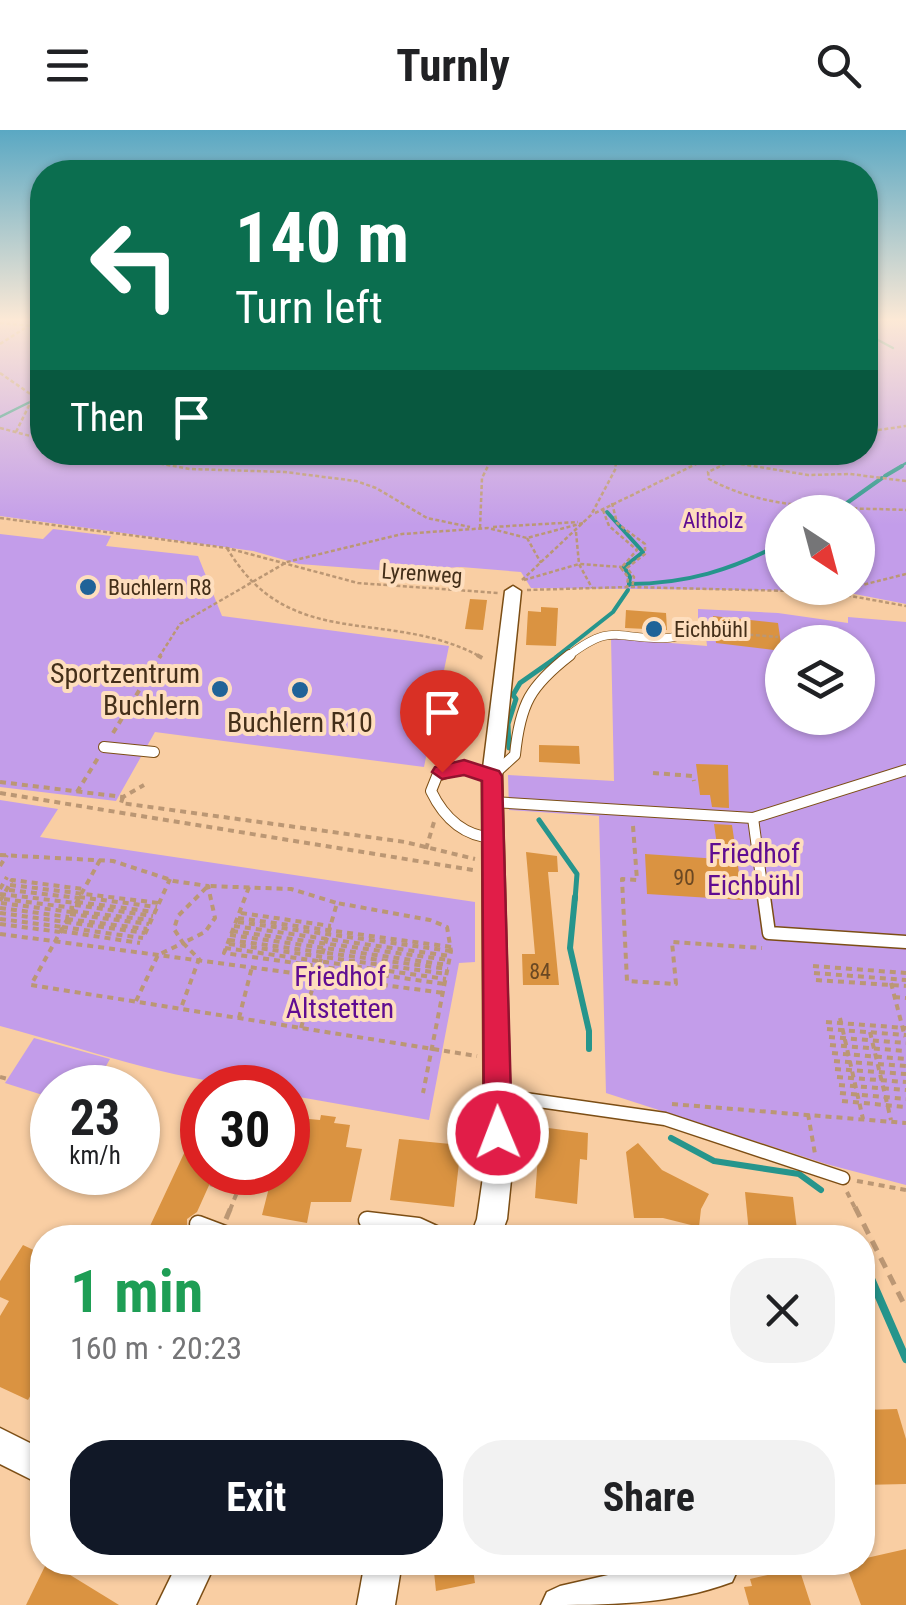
<!DOCTYPE html>
<html lang="en">
<head>
<meta charset="utf-8">
<style>
	:root { --surface:#fff; --page:#f2f2f2; --text:#202124; --muted:#757577; --accent:#111827 }
	body { margin:0; font-family:"Roboto Condensed",sans-serif; background:var(--page); color:var(--text); height:100vh; display:flex; flex-direction:column; font-size:38px; white-space:nowrap }
	* { box-sizing:border-box; margin:0 }
	p { font-size:32px; color:var(--muted) }
	.icon { flex:none; width:55px; height:55px; fill:none; stroke:currentColor; stroke-width:2; stroke-linecap:round; stroke-linejoin:round }
	.map { position:relative; flex:1; overflow:hidden }
	.drawer { position:absolute; left:30px; top:1095px; width:845px; height:350px; display:flex; flex-direction:column; background:var(--surface); border-radius:40px; box-shadow:0 2px 8px #0004 }
	.drawer>* { flex:none }
	.banner { position:absolute; left:30px; top:30px; width:848px; height:305px; border-radius:40px; box-shadow:0 2px 8px #0004; background:#0b6e4f; color:#fff; overflow:hidden }
	.needle { width:65px; rotate:144deg }
	.tools { position:absolute; left:765px; top:365px; display:grid; gap:20px }
	.tools a { display:grid; place-items:center; width:110px; height:110px; border-radius:50%; background:var(--surface); box-shadow:0 2px 8px #0004; font-size:50px }
	.speed { position:absolute; left:30px; top:935px; display:flex; gap:20px; font-size:50px; font-weight:700; text-align:center }
	.speed>* { display:grid; place-content:center; width:130px; height:130px; border-radius:50%; background:var(--surface); box-shadow:0 2px 8px #0004; line-height:1 }
	.speed small { font-size:25px; font-weight:400 }
	.speed .limit { border:15px solid #d22; background:#fff; color:#111 }
	.pin { position:absolute; display:grid; place-items:center; width:85px; height:85px; color:#fff; margin:-102px -42px; border-radius:50% 50% 50% 0; rotate:-45deg; box-shadow:0 0 10px #0007 }
	.pin .icon { rotate:45deg }
	.me { position:absolute; width:110px; margin:-55px; rotate:359deg; stroke-linejoin:round; filter:drop-shadow(0 0 8px #0008) }
	.turn { display:flex; align-items:center; gap:35px; height:210px; padding:0 40px; font-size:45px }
	.turn .icon { width:130px; height:130px; stroke-width:2.5 }
	.turn b { display:block; font-size:70px; line-height:85px }
	.then { display:flex; align-items:center; height:95px; padding:0 40px; background:#0003; gap:20px; font-size:38px }
	.round { display:grid; place-items:center; flex:none; width:105px; height:105px; border-radius:40px; background:var(--page) }
	.headline { display:flex; align-items:center; justify-content:space-between; height:170px; padding:0 40px }
	h1 { font-size:60px; font-weight:700; line-height:75px; color:#1e9e55 }
	.action { display:flex; gap:20px; margin-top:auto; padding:20px 40px }
	.action a { flex:1; height:115px; border-radius:40px; background:var(--accent); color:#fff; font-size:40px; font-weight:700; line-height:115px; text-align:center }
	.action a+a { background:var(--page); color:var(--text) }
	header { display:flex; justify-content:space-between; align-items:center; height:130px; padding:0 40px; background:var(--surface); font-size:45px; font-weight:700 }
	.map>svg:first-child { display:block }
</style>
</head>
<body>
<header><svg class="icon" aria-label="menu" viewBox="0 0 24 24"><path d="M4 6h16M4 12h16M4 18h16"/></svg>Turnly<svg class="icon" aria-label="search" viewBox="0 0 24 24"><circle cx="10" cy="10" r="6"/><path d="M15 15l6 6"/></svg></header>
<div class="map">
<svg width="906" height="1475" viewBox="0 0 906 1475">
	<rect width="100%" height="100%" fill="#f9cea3"/>
	<g fill="#c39dea" fill-rule="evenodd">
		<path d="M0 189H42V322H865V189H906V474L839 461 531 458 521 442 461 437 391 441 299 434 253 421 0 386ZM782 382H858V458H782Z"/>
		<polygon points="53,399 111,406 106,416 198,426 222,486 449,516 424,637 155,602 116,671 0,657 0,404 43,409"/>
		<path d="M698 479 778 483 848 493V487L906 492V1055L826 1034 606 963 599 686 509 680 508 645 614 651 611 508 707 516 705 497 698 496ZM782 512H858V588H782Z"/>
		<path d="M0 670 58 679 40 707 475 772V832L459 833 429 990 288 965V958C190 958 94 921 0 896Z"/>
		<polygon points="34,908 110,929 94,957 52,958 52,968 5,953"/>
	</g>
	<g fill="none" stroke-linecap="round" stroke-linejoin="round">
		<g stroke="#26958c" stroke-width="2.5">
			<polyline points="865,203 893,218"/>
			<polyline points="0,287 42,266"/>
			<polyline points="898,338 906,333"/>
		</g>
		<g stroke="#26958c" stroke-width="4">
			<polyline points="885,346 902,336"/>
			<polyline points="844,375 882,348"/>
			<polyline points="607,382 643,422 624,437 630,447 629,455"/>
			<polyline points="830,382 841,377"/>
			<path d="M629 454C685 454 733 440 782 413"/>
			<polyline points="556,527 613,482 628,460"/>
		</g>
		<g stroke="#26958c" stroke-width="5">
			<polyline points="509,618 508,594 516,569 513,565 520,553 560,525"/>
			<polyline points="539,690 577,744 575,770"/>
		</g>
		<g stroke="#26958c" stroke-width="6">
			<polyline points="575,767 570,818 589,901 589,919"/>
			<polyline points="671,1008 714,1031 799,1044 821,1060"/>
		</g>
		<polyline stroke="#26958c" stroke-width="8" points="862,1128 906,1229"/>
	</g>
	<g fill="#da9341">
		<polygon points="470,469 487,470 483,500 465,499"/>
		<polygon points="541,477 558,478 556,516 526,515 528,481 541,482"/>
		<polygon points="626,480 666,483 667,500 625,498"/>
		<polygon points="713,486 778,493 782,521 716,513"/>
		<polygon points="539,615 579,616 580,634 539,632"/>
		<polygon points="696,634 728,635 729,678 712,677 710,665 700,665"/>
		<polygon points="714,694 732,695 743,770 647,764 645,724 719,729"/>
		<polygon points="526,722 557,726 558,742 548,742 559,855 523,855 522,824 535,824"/>
		<polygon points="202,985 202,1042 215,1042 197,1082 187,1089 187,1107 150,1096"/>
		<polygon points="321,985 336,987 334,993 350,995 346,1017 362,1019 351,1072 311,1072 307,1093 262,1085 273,1042 288,1042 288,1010 303,1013 309,989 320,990"/>
		<polygon points="540,997 588,1003 587,1030 580,1029 577,1074 535,1068"/>
		<polygon points="399,1009 461,1015 454,1077 390,1070"/>
		<polygon points="638,1013 662,1040 709,1064 701,1079 699,1097 663,1088 634,1088 626,1022"/>
		<polygon points="745,1062 793,1067 798,1108 749,1103"/>
		<polygon points="23,1115 42,1124 42,1245 28,1270 0,1257 0,1186 9,1171 0,1167 0,1151"/>
		<polygon points="897,1279 906,1309 906,1354 862,1355 862,1280"/>
		<polygon points="906,1419 906,1475 861,1475 845,1432 862,1432 862,1429"/>
		<polygon points="47,1432 49,1432 119,1475 26,1475"/>
		<polygon points="433,1432 472,1432 475,1453 436,1461"/>
		<polygon points="799,1438 811,1475 749,1475 744,1457 752,1456 750,1449"/>
	</g>
	<g fill="none" stroke-linecap="round" stroke-linejoin="round">
		<defs>
			<path id="service-far3" d="M567 527C615 490 616 511 667 508 681 507 691 500 707 501"/>
			<g id="service-far2">
				<polyline points="104,617 154,622"/>
				<polyline points="492,672 753,688 906,640"/>
				<polyline points="753,688 764,770"/>
				<path d="M493 708C463 706 444 688 431 661L437 646 464 637 492 646 515 625C520 574 530 556 570 525"/>
			</g>
			<g id="service-far1">
				<polyline points="764,767 769,803 906,812"/>
				<polyline points="511,967 665,989 843,1048"/>
			</g>
			<g id="service">
				<polyline points="367,1090 418,1096 444,1108"/>
				<polyline points="198,1094 235,1108"/>
			</g>
			<g id="minor">
				<polygon points="513,456 521,461 502,646 512,1040 507,1089 500,1108 470,1108 477,1089 484,1040 482,646 505,461"/>
				<polygon points="0,1298 42,1319 42,1355 0,1334"/>
				<polygon points="178,1432 216,1432 196,1475 157,1475"/>
				<polygon points="365,1432 402,1432 395,1475 357,1475"/>
				<path d="M665 1432H735L738 1439 732 1452C671 1475 606 1475 541 1475L547 1462 560 1456Z"/>
			</g>
		</defs>
		<use href="#service-far3" stroke="#7c4e15" stroke-width="9"/>
		<use href="#service-far2" stroke="#7c4e15" stroke-width="12"/>
		<use href="#service-far1" stroke="#7c4e15" stroke-width="15"/>
		<use href="#service" stroke="#7c4e15" stroke-width="19"/>
		<use href="#minor" stroke="#7c4e15" stroke-width="3"/>
		<g stroke="#bb9774" stroke-width="2.5" stroke-dasharray="4 2.5" stroke-linecap="butt">
			<polyline points="0,193 42,197"/>
			<polyline points="42,201 42,206"/>
			<polyline points="0,214 25,198"/>
			<polyline points="0,243 42,272"/>
			<polyline points="0,298 42,309"/>
			<polyline points="16,302 42,249"/>
			<polyline points="865,302 906,296"/>
			<polyline points="96,322 190,339 285,342 356,351 376,358 427,388 470,397"/>
			<polyline points="515,322 535,326 559,322"/>
			<polyline points="603,322 615,331"/>
			<path d="M906 351 850 344 808 345 729 332 708 342 709 349C769 382 839 377 906 380"/>
			<polyline points="612,373 617,393 645,414 645,424 627,438 634,447 632,458"/>
			<polyline points="603,380 609,396 637,420 621,438 628,447 627,457"/>
			<polyline points="595,383 721,322"/>
			<polyline points="0,388 227,418 358,453 498,463"/>
			<polyline points="493,397 578,392"/>
			<polyline points="480,398 482,348 495,322"/>
			<polyline points="576,402 579,434 592,458"/>
			<polyline points="527,408 541,433"/>
			<path d="M227 418C290 525 388 476 481 527"/>
			<polyline points="522,450 591,385 616,338 615,331 623,322"/>
			<polyline points="524,450 579,434 622,437"/>
			<polyline points="858,456 906,444"/>
			<polyline points="527,460 630,457 830,462 849,458"/>
			<polyline points="834,463 906,476"/>
			<polyline points="717,502 778,507"/>
			<polyline points="159,527 180,494 287,432 402,404 488,398 527,408 583,393"/>
		</g>
		<g stroke="#bb9774" stroke-width="4" stroke-dasharray="6 5" stroke-linecap="butt">
			<polyline points="477,525 486,530"/>
			<polyline points="113,603 161,525"/>
			<polyline points="653,643 693,646 694,651"/>
			<polyline points="0,652 123,667 144,655"/>
			<polyline points="77,662 98,628"/>
			<polyline points="0,663 473,740"/>
			<polyline points="123,667 121,673 405,712 475,729"/>
			<polyline points="633,696 637,750 622,749 627,851 676,854 672,812 762,818"/>
			<polyline points="426,719 434,692"/>
			<polyline points="0,725 113,731 174,751 208,756 215,788 205,802 183,813 199,829 181,878"/>
			<polyline points="100,730 31,855 477,926"/>
			<polyline points="0,736 7,725"/>
			<polyline points="10,755 159,773"/>
			<polyline points="249,757 224,823 445,854"/>
			<polyline points="0,759 7,747"/>
			<polyline points="9,760 79,768"/>
			<polyline points="0,764 76,773"/>
			<polyline points="79,767 157,777"/>
			<polyline points="4,769 74,778"/>
			<polyline points="0,771 12,750 83,759"/>
			<polyline points="77,772 155,782"/>
			<polyline points="1,773 71,782"/>
			<polyline points="75,775 153,786"/>
			<polyline points="0,778 69,787"/>
			<polyline points="72,781 151,790"/>
			<polyline points="0,783 145,803"/>
			<polyline points="241,783 331,796"/>
			<polyline points="70,784 149,794"/>
			<polyline points="238,788 452,817"/>
			<polyline points="0,789 63,797"/>
			<polyline points="67,789 147,799"/>
			<polyline points="238,792 451,821"/>
			<polyline points="0,794 60,802"/>
			<polyline points="234,796 450,826"/>
			<polyline points="62,797 143,808"/>
			<polyline points="61,801 140,813"/>
			<polyline points="232,801 449,830"/>
			<polyline points="0,804 444,863"/>
			<polyline points="145,804 170,749"/>
			<polyline points="230,805 448,835"/>
			<polyline points="229,810 448,839"/>
			<polyline points="229,814 447,844"/>
			<polyline points="225,818 446,849"/>
			<polyline points="813,836 906,843"/>
			<polyline points="814,843 906,850"/>
			<polyline points="816,850 906,856"/>
			<polyline points="891,853 905,907"/>
			<polyline points="894,867 906,868"/>
			<polyline points="136,871 158,825 183,813 174,799 178,786 208,756 291,759 337,773"/>
			<polyline points="239,888 252,837"/>
			<polyline points="840,888 863,989"/>
			<polyline points="826,892 906,898"/>
			<polyline points="301,898 337,773 430,790 447,797 451,821 423,963"/>
			<polyline points="827,899 906,905"/>
			<polyline points="870,902 891,990"/>
			<polyline points="829,907 906,913"/>
			<polyline points="830,915 906,921"/>
			<polyline points="832,923 906,929"/>
			<polyline points="834,931 906,936"/>
			<polyline points="835,939 906,944"/>
			<polyline points="0,947 8,949"/>
			<polyline points="837,947 906,952"/>
			<polyline points="839,955 906,960"/>
			<polyline points="840,963 906,969"/>
			<polyline points="842,971 906,977"/>
			<polyline points="672,974 906,993"/>
			<polyline points="808,984 815,1024"/>
			<polyline points="214,1044 241,1051"/>
			<polyline points="857,1051 906,1060"/>
			<polyline points="210,1054 237,1061"/>
			<polyline points="847,1062 856,1080"/>
			<polyline points="230,1080 245,1042"/>
		</g>
		<g stroke="#bb9774" stroke-width="5" stroke-dasharray="11 8" stroke-linecap="butt">
			<polyline points="855,1077 906,1178"/>
			<polyline points="226,1089 231,1077"/>
		</g>
		<use href="#service-far3" stroke="#fff" stroke-width="8"/>
		<use href="#service-far2" stroke="#fff" stroke-width="10"/>
		<use href="#service-far1" stroke="#fff" stroke-width="12"/>
		<use href="#service" stroke="#fff" stroke-width="16"/>
		<use href="#minor" fill="#fff" fill-rule="evenodd"/>
	</g>
	<linearGradient id="sky" x2="0" y2="1"><stop stop-color="#5aa8c3"/><stop offset="0.48" stop-color="#fce9d6"/><stop offset="1" stop-color="#fce9d6" stop-opacity="0"/></linearGradient>
	<rect width="906" height="395" fill="url(#sky)"/>
	<polygon fill="#e11d48" stroke="#92132f" stroke-width="2.5" points="464,630 499,641 502,646 512,1003 508,1013 498,1017 488,1013 484,1003 482,651 464,645 442,649 432,642 435,637"/>
	<g fill="#206398" stroke="#fedebe" stroke-width="4">
		<circle cx="88" cy="457" r="10"/>
		<circle cx="654" cy="499" r="10"/>
		<circle cx="220" cy="559" r="10"/>
		<circle cx="300" cy="560" r="10"/>
	</g>
	<g text-anchor="middle" stroke-width="8" stroke-linejoin="round" paint-order="stroke">
		<g font-size="22" fill="#600d92" stroke="#fedebe">
			<text x="713" y="398">Altholz</text>
		</g>
		<g font-size="22" fill="#442f19" stroke="#fedebe">
			<text transform="translate(422 443) rotate(4)" y="8">Lyrenweg</text>
		</g>
		<g font-size="22" fill="#442f19" stroke="#fedebe" text-anchor="start">
			<text x="108" y="465">Buchlern R8</text>
			<text x="674" y="507">Eichbühl</text>
		</g>
		<g font-size="22" fill="#6a4823">
			<text x="684" y="755">90</text>
			<text x="540" y="849">84</text>
		</g>
		<g font-size="28" fill="#442f19" stroke="#fedebe" text-anchor="end">
			<text x="200" y="553">Sportzentrum<tspan x="200" dy="32">Buchlern</tspan></text>
			<text x="300" y="602" text-anchor="middle">Buchlern R10</text>
		</g>
		<g font-size="28" fill="#600d92" stroke="#fedebe">
			<text x="754" y="733">Friedhof<tspan x="754" dy="32">Eichbühl</tspan></text>
			<text x="340" y="856">Friedhof<tspan x="340" dy="32">Altstetten</tspan></text>
		</g>
	</g>
</svg>
<div class="tools">
<a><svg class="needle" viewBox="-14 -14 28 28"><path d="M0-13l5 13h-10z" fill="#e53935"/><path d="M0 13l5-13h-10z" fill="#757577"/></svg></a>
<a><svg class="icon" aria-label="layers" viewBox="0 0 24 24"><path d="M12 4l9 5-9 5-9-5zM3 14l9 5 9-5"/></svg></a>
</div>
<div class="speed"><div>23<small>km/h</small></div><div class="limit">30</div></div>
<div class="pin" style="left:442px;top:642px;background:#d93025"><svg class="icon" aria-label="arrive" viewBox="0 0 24 24"><path d="M6 21V4h12l-3 4 3 4H6"/></svg></div>
<svg class="me" style="left:498px;top:1003px" viewBox="-20 -20 40 40"><circle r="17" fill="#e11d48" stroke="#fff" stroke-width="3"/><path d="M0-11L8 9 0 5-8 9z" fill="#fff"/></svg>
<div class="banner">
<div class="turn"><svg class="icon" aria-label="left" viewBox="0 0 24 24"><path d="M17 20v-9H6M10 6l-5 5 5 5"/></svg><div><b>140 m</b>Turn left</div></div>
<div class="then">Then<svg class="icon" aria-label="arrive" viewBox="0 0 24 24"><path d="M6 21V4h12l-3 4 3 4H6"/></svg></div>
</div>
<section class="drawer">
<div class="headline"><div><h1>1 min</h1><p>160 m · 20:23</p></div><a class="round"><svg class="icon" aria-label="close" viewBox="0 0 24 24"><path d="M6 6l12 12M18 6L6 18"/></svg></a></div>
<div class="action"><a>Exit</a><a>Share</a></div>
</section>
</div>
</body>
</html>
